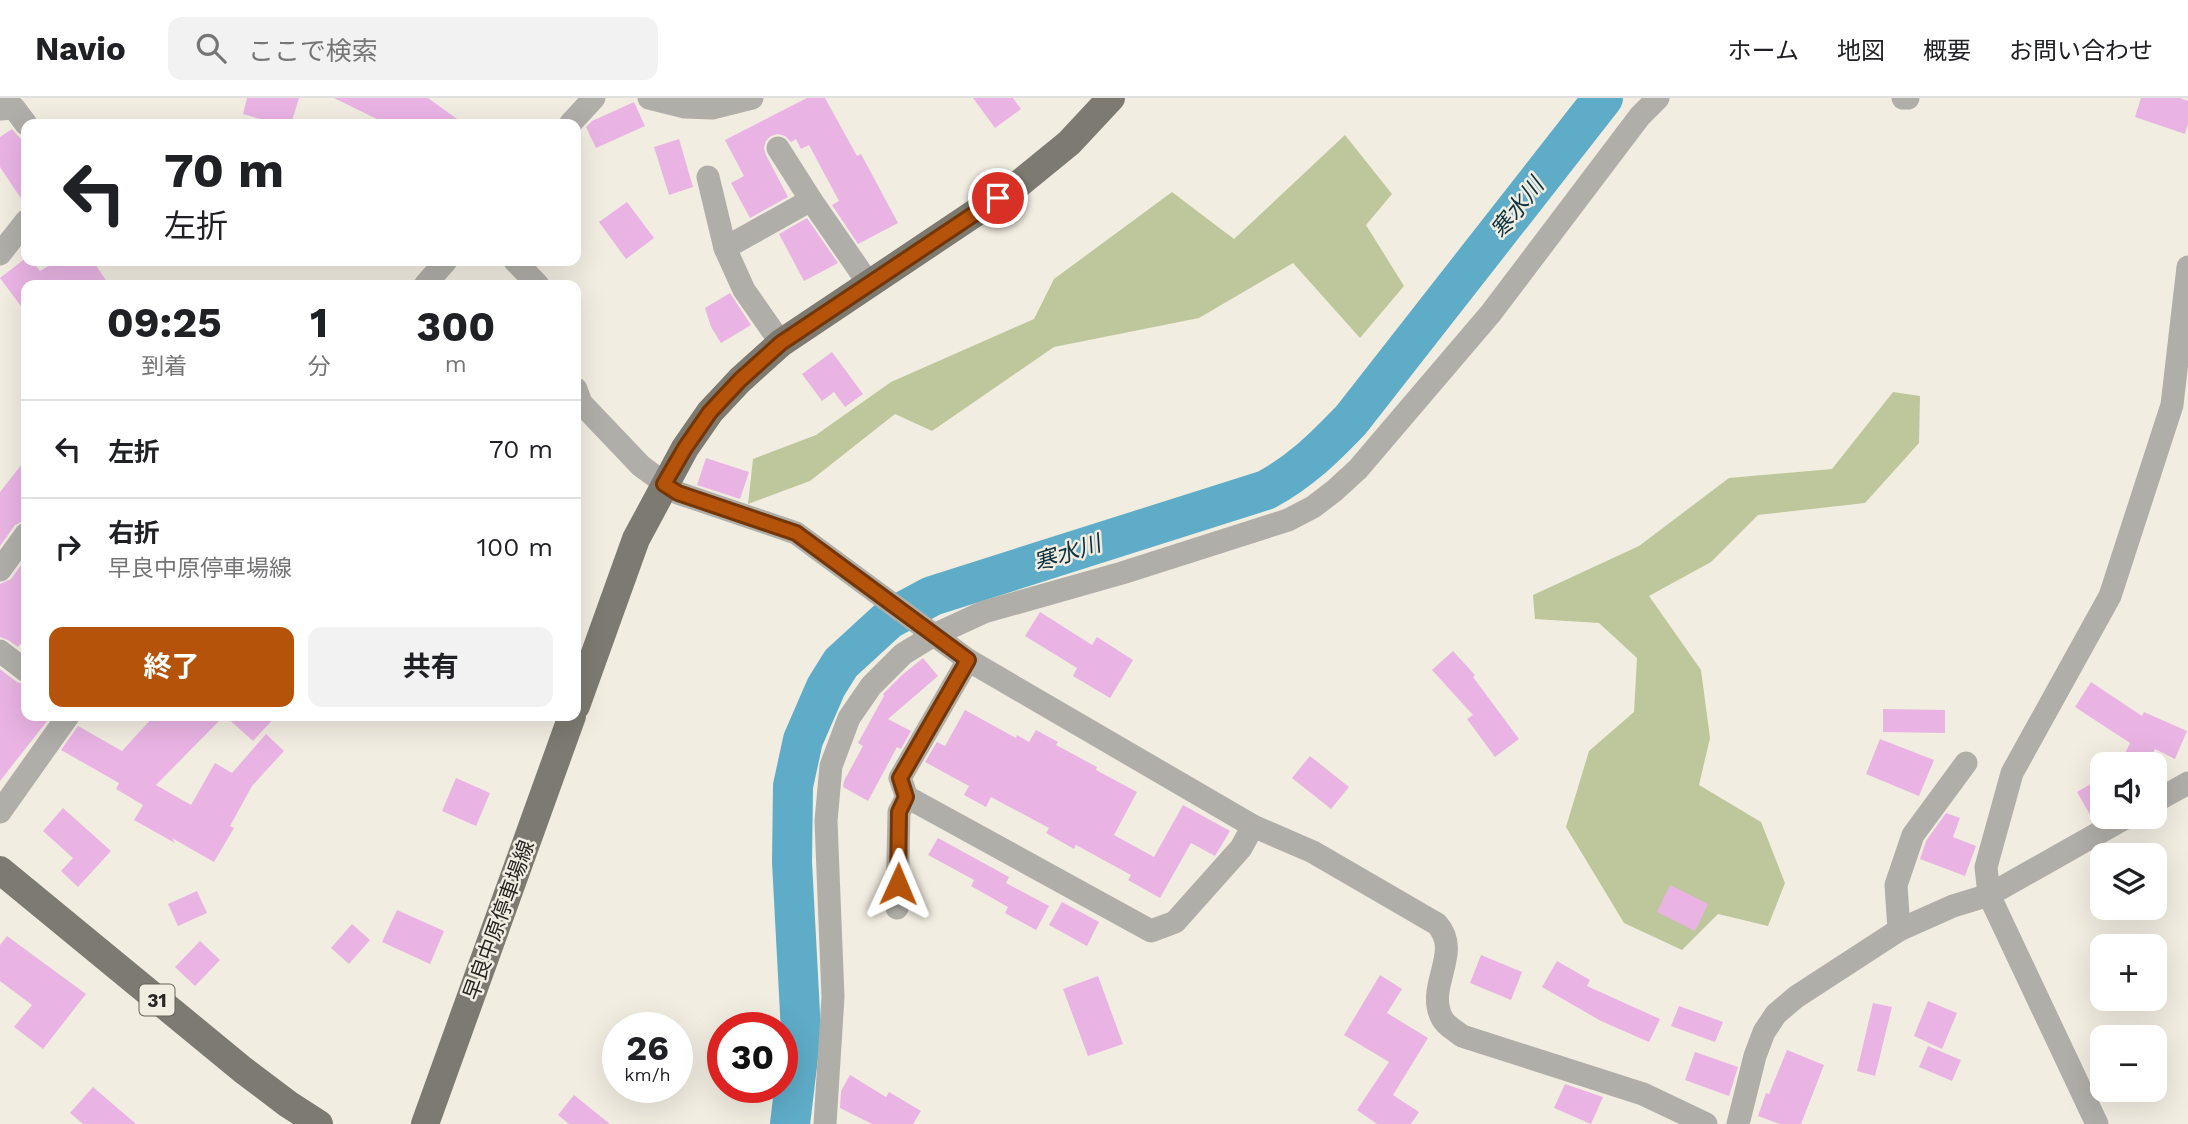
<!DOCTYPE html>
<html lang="ja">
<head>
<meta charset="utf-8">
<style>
	:root { --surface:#fff; --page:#f2f2f2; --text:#202124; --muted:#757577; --line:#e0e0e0; --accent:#b45309 }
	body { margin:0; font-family:"Work Sans","Noto Sans JP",sans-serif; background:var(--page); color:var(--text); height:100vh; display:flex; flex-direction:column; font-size:26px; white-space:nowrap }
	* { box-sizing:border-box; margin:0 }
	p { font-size:23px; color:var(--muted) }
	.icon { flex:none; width:38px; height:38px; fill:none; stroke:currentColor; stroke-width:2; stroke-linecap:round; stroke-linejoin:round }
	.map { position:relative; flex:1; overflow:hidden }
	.panel { position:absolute; left:21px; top:182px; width:560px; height:441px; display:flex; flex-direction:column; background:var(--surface); border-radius:14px; box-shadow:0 7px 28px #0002 }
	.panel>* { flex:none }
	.top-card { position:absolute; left:21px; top:21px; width:560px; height:147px; border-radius:14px; box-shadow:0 7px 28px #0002; background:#fff; color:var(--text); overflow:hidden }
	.fabs { position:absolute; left:2090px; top:654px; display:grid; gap:14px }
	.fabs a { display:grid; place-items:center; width:77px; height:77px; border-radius:14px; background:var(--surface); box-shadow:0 7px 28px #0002; font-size:35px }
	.speed { position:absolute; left:602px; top:914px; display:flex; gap:14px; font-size:35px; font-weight:700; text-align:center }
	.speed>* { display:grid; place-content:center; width:91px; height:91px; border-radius:50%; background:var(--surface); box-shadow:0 7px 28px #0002; line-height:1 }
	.speed small { font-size:18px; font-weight:400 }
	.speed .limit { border:10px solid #d22; background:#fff; color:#111 }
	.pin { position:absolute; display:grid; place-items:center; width:60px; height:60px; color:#fff; margin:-30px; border:4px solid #fff; border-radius:50%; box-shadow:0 2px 7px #0007 }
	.me { position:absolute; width:77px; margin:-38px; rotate:1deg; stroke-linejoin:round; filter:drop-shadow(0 0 5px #0008) }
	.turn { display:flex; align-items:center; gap:24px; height:147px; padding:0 28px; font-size:32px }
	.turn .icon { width:91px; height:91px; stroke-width:2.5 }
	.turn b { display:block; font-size:49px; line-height:60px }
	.eta { display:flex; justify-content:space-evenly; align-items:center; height:119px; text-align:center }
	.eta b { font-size:42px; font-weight:700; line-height:49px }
	.button { display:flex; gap:14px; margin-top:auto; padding:14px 28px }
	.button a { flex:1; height:80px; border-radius:14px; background:var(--accent); color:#fff; font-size:28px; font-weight:700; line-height:80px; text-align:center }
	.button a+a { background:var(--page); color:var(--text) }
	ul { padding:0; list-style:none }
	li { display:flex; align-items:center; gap:21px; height:98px; padding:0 28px; border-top:2px solid var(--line) }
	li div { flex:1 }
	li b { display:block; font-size:26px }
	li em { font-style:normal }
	header { display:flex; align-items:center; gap:42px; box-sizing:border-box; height:98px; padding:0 35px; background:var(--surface); border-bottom:2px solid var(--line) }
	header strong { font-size:33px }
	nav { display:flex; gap:38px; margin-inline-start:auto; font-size:24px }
	.search { width:490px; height:63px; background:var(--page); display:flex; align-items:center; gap:18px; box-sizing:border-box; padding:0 24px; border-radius:14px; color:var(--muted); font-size:26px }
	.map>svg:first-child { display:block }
</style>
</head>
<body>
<header>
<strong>Navio</strong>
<div class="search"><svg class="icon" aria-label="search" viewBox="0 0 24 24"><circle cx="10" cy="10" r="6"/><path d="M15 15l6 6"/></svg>ここで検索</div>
<nav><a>ホーム</a><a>地図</a><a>概要</a><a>お問い合わせ</a></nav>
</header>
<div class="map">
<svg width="2188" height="1026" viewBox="0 0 2188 1026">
	<rect width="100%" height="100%" fill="#f2ede1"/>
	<g fill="#bec79c">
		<polygon points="1345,37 1392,96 1366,127 1404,188 1360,240 1293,165 1199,220 1054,249 932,333 895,316 810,383 748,406 753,361 816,337 891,284 1034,221 1054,181 1172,94 1234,141"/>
		<polygon points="1893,294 1920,298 1919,345 1865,405 1758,417 1711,464 1649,498 1701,572 1710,640 1699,687 1761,724 1785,785 1768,828 1718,816 1682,852 1624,825 1566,729 1589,653 1634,614 1637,560 1599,525 1535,521 1533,497 1639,448 1729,380 1832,371"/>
	</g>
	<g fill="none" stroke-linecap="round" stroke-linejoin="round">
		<path stroke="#5facc8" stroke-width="40" d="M790 1026 801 934 792 764 793 688 803 642 826 589 841 565 889 521 932 498 1266 392C1301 373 1324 350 1351 322L1603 0"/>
	</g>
	<g fill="#e9b4e4">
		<polygon points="247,0 299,0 291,26 277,26 243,16"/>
		<polygon points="334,0 428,0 464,26 387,26"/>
		<polygon points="807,0 825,0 857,58 861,56 898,125 858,146 832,107 839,103 809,47 801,51 796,41 791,44 785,38 778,36 771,38 766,43 764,50 766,57 788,99 750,120 731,85 744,78 725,42"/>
		<polygon points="973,0 1013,0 1021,11 995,30"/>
		<polygon points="2141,0 2180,0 2188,3 2188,26 2185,36 2135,19"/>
		<polygon points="634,4 645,28 596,50 586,29 592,23"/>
		<polygon points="12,31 26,47 26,108 0,69 0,39"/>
		<polygon points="679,41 693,89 669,97 654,49"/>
		<polygon points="627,104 654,140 626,161 599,124"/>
		<polygon points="807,120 838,165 804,183 779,136"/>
		<polygon points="26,160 26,163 32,163 40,173 57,163 93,163 109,187 26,187 26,215 0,180"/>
		<polygon points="730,195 751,227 721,245 711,229 705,210"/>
		<polygon points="832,254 863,296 845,309 834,294 822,303 802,276"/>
		<polygon points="706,360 749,374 740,401 697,387"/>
		<polygon points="26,361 26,422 15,427 0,448 0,394"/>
		<polygon points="26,460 26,539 18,549 8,542 0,539 0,486 11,481"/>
		<polygon points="1040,514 1092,547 1097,539 1133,562 1110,600 1073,578 1077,570 1025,538"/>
		<polygon points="1453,553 1475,577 1473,579 1519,641 1495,659 1467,621 1473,617 1432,572"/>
		<polygon points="923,560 938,578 888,621 911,633 901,651 897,649 868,703 843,689 844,683 863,648 858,645 884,598 883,596 902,577"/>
		<polygon points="0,571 17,584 26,587 26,618 51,618 0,683"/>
		<polygon points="2091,584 2142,618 2144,614 2187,633 2175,661 2155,651 2148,667 2131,667 2122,662 2130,645 2075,609"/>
		<polygon points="1883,611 1945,612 1945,635 1883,634"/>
		<polygon points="965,612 1016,640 1017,637 1029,644 1036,632 1058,644 1056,647 1097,669 1096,672 1137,694 1114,737 1154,759 1183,707 1230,733 1215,758 1191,745 1160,800 1128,782 1131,777 1076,747 1074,751 1046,735 1049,730 991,699 986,709 964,697 969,688 925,664 937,644 945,648"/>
		<polygon points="154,618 224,618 156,687 191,707 215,665 232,675 266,636 284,653 252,688 230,728 234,730 214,764 172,740 175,745 134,722 143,707 116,691 119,685 61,652 78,628 122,653"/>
		<polygon points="225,618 276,618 253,643"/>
		<polygon points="1880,641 1934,662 1919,698 1866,676"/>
		<polygon points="1310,658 1349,689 1331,711 1292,680"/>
		<polygon points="456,680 490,695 476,728 442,713"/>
		<polygon points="2094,684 2102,698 2102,717 2093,722 2077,694"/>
		<polygon points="63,710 111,753 78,789 61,773 73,760 43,733"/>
		<polygon points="1946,715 1960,720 1953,739 1976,748 1965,778 1920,761 1926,743"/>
		<polygon points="938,740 1009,779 1006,785 1049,808 1036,832 1005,815 1008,809 971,788 974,782 928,757"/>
		<polygon points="1670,787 1708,806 1695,833 1657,814"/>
		<polygon points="197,793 207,815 178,828 168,806"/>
		<polygon points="1062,804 1099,824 1087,848 1049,827"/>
		<polygon points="397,812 444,833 430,866 382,844"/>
		<polygon points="352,826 370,842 349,866 331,850"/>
		<polygon points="7,838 86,896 43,951 14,929 32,907 0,883 0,847"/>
		<polygon points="200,843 220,862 195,888 175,869"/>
		<polygon points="1481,857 1522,874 1511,902 1470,885"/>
		<polygon points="1557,863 1590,882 1587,888 1660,921 1649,944 1601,923 1542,889"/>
		<polygon points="1380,877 1402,891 1387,915 1428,940 1393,997 1419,1014 1411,1026 1377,1026 1357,1012 1389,964 1344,937"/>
		<polygon points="1098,878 1123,946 1088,958 1063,891"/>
		<polygon points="1928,903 1957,915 1942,951 1914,938"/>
		<polygon points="1873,905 1892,909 1875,978 1857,973"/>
		<polygon points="1679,908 1723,924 1715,944 1671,928"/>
		<polygon points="1928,948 1961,962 1952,983 1919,969"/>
		<polygon points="1787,952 1824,967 1801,1026 1780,1026 1758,1018 1766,995 1769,996"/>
		<polygon points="1695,954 1738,969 1729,998 1685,982"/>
		<polygon points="850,977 886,999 889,994 921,1013 913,1026 872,1026 840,1010 841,993"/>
		<polygon points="1565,986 1603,999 1591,1026 1554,1010"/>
		<polygon points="93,989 136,1026 83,1026 70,1015"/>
		<polygon points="574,997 610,1026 569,1026 558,1017"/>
	</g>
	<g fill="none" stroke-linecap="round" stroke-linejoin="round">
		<g stroke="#b0aea9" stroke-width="23">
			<polyline points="649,0 685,9 712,10 752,0"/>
			<polyline points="1903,0 1908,0"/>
			<polyline points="0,11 14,10 26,26"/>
			<polyline points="570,26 594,0"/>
			<polyline points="778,50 811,102 869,186"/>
			<polyline points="708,79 725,150 744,192 781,245"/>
			<polyline points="725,150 811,102"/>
			<polyline points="0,156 26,123"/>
			<polyline points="515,163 538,187"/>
			<polyline points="425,187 446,163"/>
			<path d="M576 291 581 305 641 368 678 395 796 435 968 562 1253 728 1313 754 1437 826C1463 855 1425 888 1442 920 1445 927 1456 933 1462 938L1643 996 1706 1026"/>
			<polyline points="0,472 26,436"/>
			<polyline points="0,553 26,573"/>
			<polyline points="968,562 900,680 907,699 1151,833 1175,824 1241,750 1253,728"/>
			<polyline points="2154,704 2188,685"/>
			<polyline points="0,714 68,618"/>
			<polyline points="897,810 899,714 907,699"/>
			<polyline points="1899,832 1896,787 1913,737 1966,665"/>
			<polyline points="825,1026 833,899 826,723 831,668 849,620 871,588 903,556 934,537 984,514 1122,475 1288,422 1313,409 1334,393 1358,371 1491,215 1640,18 1658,0"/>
			<polyline points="1738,1026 1755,958 1764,934 1776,916 1796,899 1899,832 1953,808 1989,797 2127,719"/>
			<polyline points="2097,1026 1989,797 1986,769 2012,675 2110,498 2172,307 2188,169"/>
		</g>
		<g stroke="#7d7a71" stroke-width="28">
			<polyline points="576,608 636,441 685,350 710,314 740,282 781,245 1020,85 1069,45 1111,0"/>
			<polyline points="0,772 243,972 288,1006 319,1026"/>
			<polyline points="425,1026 572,618"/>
		</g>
	</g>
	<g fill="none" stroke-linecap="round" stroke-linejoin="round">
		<defs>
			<polyline id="route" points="898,786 899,714 906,699 900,680 968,562 796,435 678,395 664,386 685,350 710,314 740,282 781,245 998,100"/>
		</defs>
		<use href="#route" stroke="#753606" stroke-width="18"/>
		<use href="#route" stroke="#b45309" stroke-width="12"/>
	</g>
	<g text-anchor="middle" stroke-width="5" stroke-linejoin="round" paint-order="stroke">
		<rect fill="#f2ede1" stroke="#65625b" stroke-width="2" x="139.5" y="886.5" width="35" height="31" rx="5"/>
		<g font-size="19" font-weight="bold" fill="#282622">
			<text x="157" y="909">31</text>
		</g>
		<g font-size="21" fill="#282622" stroke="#f2ede1">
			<text transform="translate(499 822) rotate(-70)" y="7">早良中原停車場線</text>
		</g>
		<g font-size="23" font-style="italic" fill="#0e3340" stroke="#f2ede1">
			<text transform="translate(1517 110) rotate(-52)" y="8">寒水川</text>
			<text transform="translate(1067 455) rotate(-18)" y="8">寒水川</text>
		</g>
	</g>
</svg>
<div class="fabs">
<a><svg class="icon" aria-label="sound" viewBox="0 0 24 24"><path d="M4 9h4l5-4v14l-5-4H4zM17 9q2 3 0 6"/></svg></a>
<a><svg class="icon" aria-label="layers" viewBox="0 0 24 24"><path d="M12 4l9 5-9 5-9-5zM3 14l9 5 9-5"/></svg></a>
<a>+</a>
<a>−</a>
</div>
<div class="speed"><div>26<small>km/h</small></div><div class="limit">30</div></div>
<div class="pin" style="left:998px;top:100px;background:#d93025"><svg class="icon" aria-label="arrive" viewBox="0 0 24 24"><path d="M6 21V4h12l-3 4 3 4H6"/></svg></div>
<svg class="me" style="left:898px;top:786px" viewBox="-20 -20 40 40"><path d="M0-17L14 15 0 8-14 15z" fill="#b45309" stroke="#fff" stroke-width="4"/></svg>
<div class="top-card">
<div class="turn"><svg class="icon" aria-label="left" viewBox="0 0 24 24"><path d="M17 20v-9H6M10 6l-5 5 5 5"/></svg><div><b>70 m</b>左折</div></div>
</div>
<section class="panel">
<div class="eta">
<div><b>09:25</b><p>到着</p></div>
<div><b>1</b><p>分</p></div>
<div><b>300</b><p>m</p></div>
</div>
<ul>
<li><svg class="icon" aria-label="left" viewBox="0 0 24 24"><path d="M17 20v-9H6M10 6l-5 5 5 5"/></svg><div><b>左折</b></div><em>70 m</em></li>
<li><svg class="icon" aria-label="right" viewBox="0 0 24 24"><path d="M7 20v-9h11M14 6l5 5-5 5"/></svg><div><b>右折</b><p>早良中原停車場線</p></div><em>100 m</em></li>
</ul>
<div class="button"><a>終了</a><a>共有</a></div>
</section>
</div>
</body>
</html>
